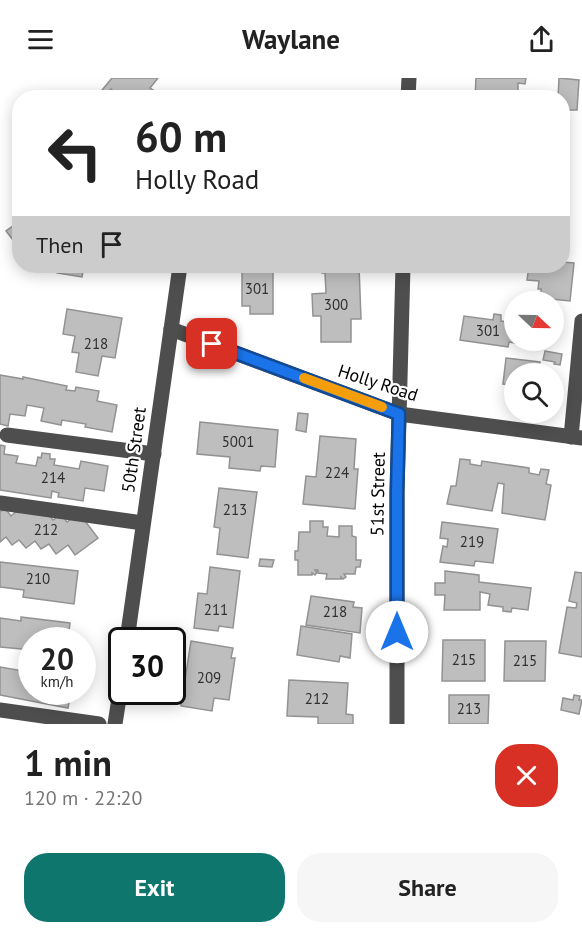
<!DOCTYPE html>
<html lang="en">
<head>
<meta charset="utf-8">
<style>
	:root { --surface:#fff; --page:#f6f6f6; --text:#222; --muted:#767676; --accent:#0f766e }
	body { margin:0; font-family:"PT Sans",sans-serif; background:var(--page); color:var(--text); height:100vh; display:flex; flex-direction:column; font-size:22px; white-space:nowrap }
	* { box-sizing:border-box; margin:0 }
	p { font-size:20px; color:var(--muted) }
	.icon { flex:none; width:33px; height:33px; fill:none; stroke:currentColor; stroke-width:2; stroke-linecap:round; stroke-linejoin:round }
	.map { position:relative; height:646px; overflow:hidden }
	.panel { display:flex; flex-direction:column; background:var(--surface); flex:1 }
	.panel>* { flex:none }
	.hud { position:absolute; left:12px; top:12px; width:558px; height:183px; border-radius:24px; box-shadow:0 3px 15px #0003; background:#fff; color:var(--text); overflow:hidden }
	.needle { width:39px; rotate:112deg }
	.controls { position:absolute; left:504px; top:213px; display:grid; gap:12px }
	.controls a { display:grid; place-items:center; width:60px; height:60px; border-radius:50%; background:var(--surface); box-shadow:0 3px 15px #0003; font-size:30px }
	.speed { position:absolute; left:18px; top:549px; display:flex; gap:12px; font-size:30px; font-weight:700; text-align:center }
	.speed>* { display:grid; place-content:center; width:78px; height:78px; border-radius:50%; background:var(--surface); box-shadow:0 3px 15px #0003; line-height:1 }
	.speed small { font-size:15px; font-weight:400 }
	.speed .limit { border:3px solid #111; border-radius:9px; background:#fff; color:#111 }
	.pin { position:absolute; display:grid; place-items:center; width:51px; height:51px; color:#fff; margin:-26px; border-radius:12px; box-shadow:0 3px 9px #0006 }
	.me { position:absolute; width:66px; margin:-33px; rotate:0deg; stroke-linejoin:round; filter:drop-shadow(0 0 4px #0008) }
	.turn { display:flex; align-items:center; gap:21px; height:126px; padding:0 24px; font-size:27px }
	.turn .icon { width:78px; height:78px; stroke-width:2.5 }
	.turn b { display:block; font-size:42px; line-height:51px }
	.then { display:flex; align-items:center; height:57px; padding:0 24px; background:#0003; gap:12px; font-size:22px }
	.round { display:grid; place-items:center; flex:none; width:63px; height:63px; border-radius:24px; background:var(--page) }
	.summary { display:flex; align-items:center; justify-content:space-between; height:102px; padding:0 24px }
	h1 { font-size:36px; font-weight:700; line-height:45px }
	.action { display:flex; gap:12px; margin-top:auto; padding:12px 24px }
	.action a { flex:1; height:69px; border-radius:24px; background:var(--accent); color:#fff; font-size:24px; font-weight:700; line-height:69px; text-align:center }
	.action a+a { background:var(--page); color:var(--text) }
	header { display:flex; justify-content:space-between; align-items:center; height:78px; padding:0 24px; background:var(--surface); font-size:27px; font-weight:700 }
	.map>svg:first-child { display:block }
</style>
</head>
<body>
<header><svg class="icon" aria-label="menu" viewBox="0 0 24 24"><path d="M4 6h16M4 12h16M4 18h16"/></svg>Waylane<svg class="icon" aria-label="share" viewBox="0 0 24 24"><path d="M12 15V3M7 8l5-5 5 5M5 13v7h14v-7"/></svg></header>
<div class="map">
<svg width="582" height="646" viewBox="0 0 582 646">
	<rect width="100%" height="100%" fill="#fff"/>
	<g fill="#bebebe" stroke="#929292" stroke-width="1.5">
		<polygon points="112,0 158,0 150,10 156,14 152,20 121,20 111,11 103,20 101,20 98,17"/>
		<polygon points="476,0 526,0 525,6 518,5 518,20 475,20"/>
		<polygon points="559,0 579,2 577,32 562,32 562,20 558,20"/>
		<polygon points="20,143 20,164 16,166 6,153"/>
		<polygon points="562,184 574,185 570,223 541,220 541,211 538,211 539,203 527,202 529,188 562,188"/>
		<polygon points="58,188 84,188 82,199 57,195"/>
		<polygon points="242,188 273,188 273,236 250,236 250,228 242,228"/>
		<polygon points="321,188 359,188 361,241 351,241 351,264 321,264 321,238 313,238 312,216 326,215 325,195 322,195"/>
		<polygon points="67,231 122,240 115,280 102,278 98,298 76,294 79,275 72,274 75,258 63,256"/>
		<polygon points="494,236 501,237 501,243 511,244 512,238 514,238 514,262 527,262 526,267 509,264 508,269 460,262 464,238 493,242"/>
		<polygon points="545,273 562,276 560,287 554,286 555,284 543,282"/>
		<polygon points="506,280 540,284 538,296 514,296 514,307 503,306"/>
		<polygon points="0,297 23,301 23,299 67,308 66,312 75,313 76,309 99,313 97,323 117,327 112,354 85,349 86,346 62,342 61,347 41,343 44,330 27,327 25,338 10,336 8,348 0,346"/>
		<polygon points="298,335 308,336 306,354 296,352"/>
		<polygon points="200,344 278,352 275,389 261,388 260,393 229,390 230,379 197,376"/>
		<polygon points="320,358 356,361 354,391 358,391 355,431 303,426 306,398 316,399"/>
		<polygon points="0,367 5,368 4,376 18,378 16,385 36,388 38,379 41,380 42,375 50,376 50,381 55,381 54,387 79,391 81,383 108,388 104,413 85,410 83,423 58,419 59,415 52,413 51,420 0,412"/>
		<polygon points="460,381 470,382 470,386 481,388 482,383 529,390 529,395 539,397 541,391 549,392 546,406 551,407 545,442 502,435 504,406 498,405 492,433 447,426 451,408 456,408"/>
		<polygon points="219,410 257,414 248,480 217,476 220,450 214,449"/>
		<polygon points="5,430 11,438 18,432 49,437 53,442 61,436 67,444 75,438 82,439 98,460 75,477 68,467 56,476 49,466 41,471 35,463 26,470 19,462 12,467 6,459 0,464 0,434"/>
		<polygon points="310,443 323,443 323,449 328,449 327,458 339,459 339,448 352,448 352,458 356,459 356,482 361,482 360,489 356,489 355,496 344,496 346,499 343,501 341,499 341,501 326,501 327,496 318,495 318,492 315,492 317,494 315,497 312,495 312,497 298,497 298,482 295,482 295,473 298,473 299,454 310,454"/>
		<polygon points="442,444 498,451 493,485 475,483 474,488 440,484 443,468 447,469 448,461 440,460"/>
		<polygon points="260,481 274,482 272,489 259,488"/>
		<polygon points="0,484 78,493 74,526 23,519 24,512 0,509"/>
		<polygon points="210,489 240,493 233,550 219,548 218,553 194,550 198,515 207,516"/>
		<polygon points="445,493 479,497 479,504 531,510 528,532 512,530 511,534 503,533 503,529 488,527 490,516 480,514 480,532 444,532 445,517 435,517 435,505 445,505"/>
		<polygon points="575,494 582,495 582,579 559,575 567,529 576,530 577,525 569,523"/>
		<polygon points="311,518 354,524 353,529 362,530 360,555 306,547"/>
		<polygon points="21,539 70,545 68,562 32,562 32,572 0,569 0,540 21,543"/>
		<polygon points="301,548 352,556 350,580 340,578 339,584 297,577"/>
		<polygon points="443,562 485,562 485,603 442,603"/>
		<polygon points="191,563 233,570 231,580 235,580 229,622 214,620 212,633 181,628"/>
		<polygon points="505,563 546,563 545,603 504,603"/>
		<polygon points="24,587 32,588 32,614 71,614 68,630 0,617 0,589 23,593"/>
		<polygon points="289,602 348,605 346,636 353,637 353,646 318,646 318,639 287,638"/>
		<polygon points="449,617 489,617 488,646 449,646"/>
		<polygon points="574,617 580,618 579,622 582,622 579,636 561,632 563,620 573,622"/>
	</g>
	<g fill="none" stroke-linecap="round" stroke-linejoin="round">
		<g stroke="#4e4e4e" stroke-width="15">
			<polyline points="408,20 409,0"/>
			<polyline points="171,251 399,336 582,360"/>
			<polyline points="7,357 154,376"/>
			<polyline points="571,359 582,243"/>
			<polyline points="0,425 143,445"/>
			<polyline points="127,562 180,188"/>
			<polyline points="0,632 99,646"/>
			<polyline points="115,646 122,601"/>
			<polyline points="397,646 397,414 403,188"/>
		</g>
	</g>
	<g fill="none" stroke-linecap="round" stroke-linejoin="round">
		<defs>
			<polyline id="route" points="212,266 399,336 397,414 397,554"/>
		</defs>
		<use href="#route" stroke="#114b97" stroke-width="15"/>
		<use href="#route" stroke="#1a73e8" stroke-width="10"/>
		<polyline stroke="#f59e0b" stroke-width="10" points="304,300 382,329"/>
	</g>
	<g text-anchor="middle" stroke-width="4.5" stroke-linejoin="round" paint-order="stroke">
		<g font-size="15" fill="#303030">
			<text x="257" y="216">301</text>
			<text x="336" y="232">300</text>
			<text x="488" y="258">301</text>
			<text x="96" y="271">218</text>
			<text x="238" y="369">5001</text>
			<text x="337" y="400">224</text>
			<text x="53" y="405">214</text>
			<text x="235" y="437">213</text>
			<text x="46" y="457">212</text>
			<text x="472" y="469">219</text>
			<text x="38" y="506">210</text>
			<text x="216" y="537">211</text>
			<text x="335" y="539">218</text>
			<text x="464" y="587">215</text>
			<text x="525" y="588">215</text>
			<text x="209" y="605">209</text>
			<text x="317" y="626">212</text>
			<text x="469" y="636">213</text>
		</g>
		<g font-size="18" fill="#000" stroke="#fff">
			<text transform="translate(378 305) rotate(18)" y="6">Holly Road</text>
			<text transform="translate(134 372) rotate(-82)" y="6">50th Street</text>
			<text transform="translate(378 416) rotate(-89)" y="6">51st Street</text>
		</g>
	</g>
</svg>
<div class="controls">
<a><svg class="needle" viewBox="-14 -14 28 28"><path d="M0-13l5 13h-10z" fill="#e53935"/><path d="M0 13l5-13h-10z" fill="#767676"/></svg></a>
<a><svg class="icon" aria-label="search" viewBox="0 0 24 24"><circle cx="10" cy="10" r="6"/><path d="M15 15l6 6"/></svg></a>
</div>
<div class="speed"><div>20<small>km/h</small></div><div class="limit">30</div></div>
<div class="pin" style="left:212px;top:266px;background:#d93025"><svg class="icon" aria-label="arrive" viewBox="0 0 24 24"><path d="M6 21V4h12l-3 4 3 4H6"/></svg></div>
<svg class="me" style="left:397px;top:554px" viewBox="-20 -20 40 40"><circle r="19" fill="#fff"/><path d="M0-13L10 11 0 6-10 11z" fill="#1a73e8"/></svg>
<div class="hud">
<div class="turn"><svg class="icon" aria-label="left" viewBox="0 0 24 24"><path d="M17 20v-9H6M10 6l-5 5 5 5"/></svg><div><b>60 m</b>Holly Road</div></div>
<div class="then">Then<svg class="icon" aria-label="arrive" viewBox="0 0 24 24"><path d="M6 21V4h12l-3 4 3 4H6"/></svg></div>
</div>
</div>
<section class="panel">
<div class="summary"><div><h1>1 min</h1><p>120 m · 22:20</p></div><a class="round" style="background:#d93025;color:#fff"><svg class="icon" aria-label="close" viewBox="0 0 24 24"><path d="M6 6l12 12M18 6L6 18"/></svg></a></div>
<div class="action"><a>Exit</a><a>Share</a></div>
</section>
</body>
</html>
